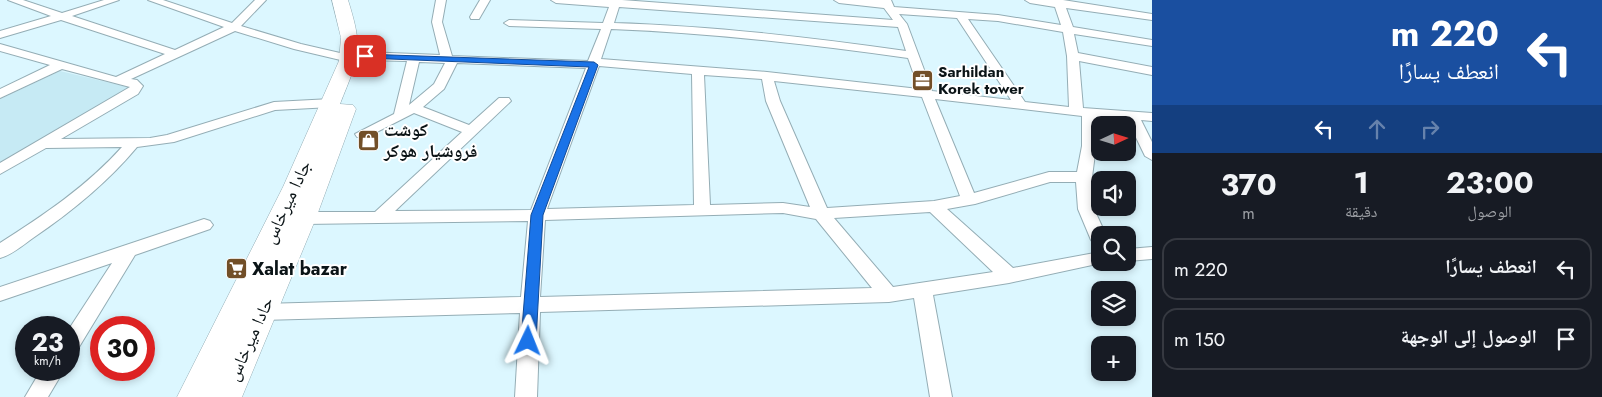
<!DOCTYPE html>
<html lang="ar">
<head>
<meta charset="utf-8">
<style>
	:root { --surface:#171b24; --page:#242831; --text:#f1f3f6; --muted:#9ea1a6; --line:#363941 }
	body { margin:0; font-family:Jost,"Noto Naskh Arabic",sans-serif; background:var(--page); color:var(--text); direction:rtl; height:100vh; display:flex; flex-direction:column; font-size:19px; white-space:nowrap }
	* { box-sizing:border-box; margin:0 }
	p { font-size:16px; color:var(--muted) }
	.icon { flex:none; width:28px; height:28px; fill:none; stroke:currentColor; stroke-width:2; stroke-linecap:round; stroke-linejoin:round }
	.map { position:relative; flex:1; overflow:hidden; direction:ltr }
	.sheet { display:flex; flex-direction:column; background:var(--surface); width:450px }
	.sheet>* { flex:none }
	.hud { background:#1a4fa0; color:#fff; overflow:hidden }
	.needle { width:32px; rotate:86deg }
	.tools { position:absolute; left:1091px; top:116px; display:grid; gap:10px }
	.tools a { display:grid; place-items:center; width:45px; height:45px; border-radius:10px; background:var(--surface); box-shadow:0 2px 8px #0003; font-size:25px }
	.speed { position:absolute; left:15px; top:316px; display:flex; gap:10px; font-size:25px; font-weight:700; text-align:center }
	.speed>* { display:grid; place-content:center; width:65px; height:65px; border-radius:50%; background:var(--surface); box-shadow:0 2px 8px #0003; line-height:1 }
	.speed small { font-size:12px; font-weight:400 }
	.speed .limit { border:8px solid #d22; background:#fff; color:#111 }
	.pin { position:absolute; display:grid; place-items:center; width:42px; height:42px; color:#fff; margin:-21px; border-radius:10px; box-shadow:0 2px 8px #0006 }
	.me { position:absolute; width:55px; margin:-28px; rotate:2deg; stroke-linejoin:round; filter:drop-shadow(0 0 4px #0008) }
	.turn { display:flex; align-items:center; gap:18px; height:105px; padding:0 20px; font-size:22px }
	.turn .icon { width:65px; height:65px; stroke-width:2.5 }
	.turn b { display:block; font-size:35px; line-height:42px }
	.lanes { display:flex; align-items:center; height:48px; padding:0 20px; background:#0003; justify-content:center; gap:25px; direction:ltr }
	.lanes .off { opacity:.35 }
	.eta { display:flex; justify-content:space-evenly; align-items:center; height:85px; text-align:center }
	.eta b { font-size:30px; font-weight:700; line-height:35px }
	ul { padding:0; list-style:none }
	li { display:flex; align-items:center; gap:15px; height:62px; margin:0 10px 8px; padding:0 10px; border:2px solid var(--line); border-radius:15px }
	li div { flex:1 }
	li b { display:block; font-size:19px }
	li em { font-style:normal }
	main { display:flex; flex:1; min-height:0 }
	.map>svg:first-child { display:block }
</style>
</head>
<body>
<main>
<section class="sheet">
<div class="hud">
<div class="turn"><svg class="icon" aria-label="left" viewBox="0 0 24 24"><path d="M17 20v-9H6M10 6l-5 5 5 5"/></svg><div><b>220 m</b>انعطف يسارًا</div></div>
<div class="lanes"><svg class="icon" aria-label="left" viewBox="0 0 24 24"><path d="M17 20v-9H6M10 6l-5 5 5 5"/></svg><svg class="icon off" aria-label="ahead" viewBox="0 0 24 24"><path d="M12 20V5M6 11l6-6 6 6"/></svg><svg class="icon off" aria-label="right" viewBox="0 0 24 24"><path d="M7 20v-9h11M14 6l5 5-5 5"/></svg></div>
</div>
<div class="eta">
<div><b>23:00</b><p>الوصول</p></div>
<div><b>1</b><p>دقيقة</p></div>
<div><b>370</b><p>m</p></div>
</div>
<ul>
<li><svg class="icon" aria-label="left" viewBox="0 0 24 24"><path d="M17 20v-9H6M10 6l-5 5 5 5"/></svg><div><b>انعطف يسارًا</b></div><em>220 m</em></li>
<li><svg class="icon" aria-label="arrive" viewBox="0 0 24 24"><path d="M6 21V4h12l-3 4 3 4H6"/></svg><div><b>الوصول إلى الوجهة</b></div><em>150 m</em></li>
</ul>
</section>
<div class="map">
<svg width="1152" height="397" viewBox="0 0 1152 397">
	<rect width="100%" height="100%" fill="#dcf7ff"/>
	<polygon fill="#c6eaf4" points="60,71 132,88 0,163 0,99"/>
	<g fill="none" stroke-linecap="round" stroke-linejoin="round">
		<defs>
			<g id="street">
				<path d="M8 0H23L62 13 104 0H119L72 16 175 50 224 27 148 0H163L232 23 255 0H266L241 26 301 44 353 56 355 58 349 62 294 49 235 31 131 79 137 80 143 86 138 94 61 139 150 138 167 135 274 102 331 99 338 103 331 107 275 110 174 142 137 147C107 183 71 212 33 238 23 245 12 255 0 258V243C44 215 87 186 122 147L46 148 0 174V163L130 87 62 69 0 98V89L50 65 0 51V44L116 77 165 54 61 20 0 38V31L51 16Z"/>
				<path d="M436 0H446L442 22 452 56 588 61 601 29 509 26 504 23 509 20 603 23 609 7 556 3 551 0H622L893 20 884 8 839 3 834 0H891L894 7 998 15 1061 25 1055 7 1030 3 1025 0H1063L1152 14V20L1066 8 1073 27 1152 40V46L1074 34 1078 53 1152 67V75L1079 61 1083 108 1152 113V121L1141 120 1152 142V160L1145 156 1127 119 1096 117V146L1092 177 1094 209 1106 235H1100V246L1094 244 1091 240 1078 209 1076 182H1050L975 204 947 209 1013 268 1100 252V262H1106L1009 283 933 295 952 397H930L914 298 889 302 540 312 537 397H515L520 313 262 320 255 317 252 312 255 307 262 304 521 297 528 221 303 224 297 222 295 218 297 214 303 212H375L462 132 414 113 367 137H357L355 134 394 114 407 61 365 60 359 56 365 52 440 55 432 22ZM619 7 898 27 906 51C809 37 712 26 614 23ZM899 14 957 18 1011 100 932 91 907 24ZM968 19 998 21 1063 32 1067 56 1069 107 1025 102ZM611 29C711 33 810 44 908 58L919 89 767 72 601 59ZM419 62 445 63 434 84 409 105ZM457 63 586 68 531 210 395 211 511 101 509 98H499L469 125 423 107 444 89ZM599 66 692 74 694 205 547 209ZM704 75 762 79 766 101 810 207 783 203 710 205ZM774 81 922 97 960 196 934 201 827 208 780 101ZM935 99 1082 116V146L1077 172H1049L974 193ZM930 212 993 272 893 287 834 218ZM783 213 816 219 872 288 540 297 545 220Z"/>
				<polygon points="480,0 490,0 479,19 471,19 470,17"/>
				<polygon points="204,219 210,221 213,225 210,229 135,255 76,352 69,354 69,329 112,263 0,301 0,287"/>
				<polygon points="1152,247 1152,259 1128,261 1128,249"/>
				<polygon points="41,370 64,370 48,397 25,397"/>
			</g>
			<path id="primary" d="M332 0H348C364 51 359 56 340 104L353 105 356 109 316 218 242 397H177L283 187 339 61 341 38Z"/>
		</defs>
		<use href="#street" stroke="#94adb5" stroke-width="2"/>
		<use href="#primary" stroke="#94adb5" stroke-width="1"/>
		<use href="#street" fill="#fff" fill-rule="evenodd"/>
		<use href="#primary" fill="#fff" fill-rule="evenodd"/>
	</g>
	<polygon fill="#1a73e8" stroke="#114b97" points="362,54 594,62 598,65 543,215 536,341 533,345 523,345 521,341 531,215 589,67 365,58 362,58"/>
	<defs>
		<symbol id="office-square" viewBox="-11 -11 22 22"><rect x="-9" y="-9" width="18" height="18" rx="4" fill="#724f28" stroke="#fff"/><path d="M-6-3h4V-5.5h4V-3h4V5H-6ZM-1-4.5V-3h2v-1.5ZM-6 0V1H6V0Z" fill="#fff"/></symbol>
		<symbol id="shop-square" viewBox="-11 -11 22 22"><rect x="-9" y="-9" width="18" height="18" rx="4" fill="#724f28" stroke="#fff"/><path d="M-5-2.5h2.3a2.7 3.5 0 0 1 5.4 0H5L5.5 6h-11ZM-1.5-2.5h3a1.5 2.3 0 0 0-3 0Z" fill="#fff"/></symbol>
		<symbol id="supermarket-square" viewBox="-11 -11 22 22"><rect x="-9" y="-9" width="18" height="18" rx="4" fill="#724f28" stroke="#fff"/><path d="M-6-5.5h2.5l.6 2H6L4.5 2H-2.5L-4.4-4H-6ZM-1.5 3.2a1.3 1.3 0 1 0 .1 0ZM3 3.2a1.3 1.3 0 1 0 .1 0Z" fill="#fff"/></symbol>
	</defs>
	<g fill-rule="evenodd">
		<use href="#office-square" x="910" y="68" width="25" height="25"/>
		<use href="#shop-square" x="356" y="128" width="25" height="25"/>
		<use href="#supermarket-square" x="224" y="256" width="25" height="25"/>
	</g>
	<g text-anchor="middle" stroke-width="4" stroke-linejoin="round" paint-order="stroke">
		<g font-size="15" font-weight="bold" fill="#0b1417" stroke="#fff" text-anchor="start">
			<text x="938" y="77">Sarhildan<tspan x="938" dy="17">Korek tower</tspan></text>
		</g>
		<g font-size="18" font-weight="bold" fill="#0b1417" stroke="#fff" text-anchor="start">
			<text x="384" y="136">كوشت<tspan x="384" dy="21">فروشيار هوكر</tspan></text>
			<text x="252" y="275">Xalat bazar</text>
		</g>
		<g font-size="18" fill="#0b1417" stroke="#fff">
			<text transform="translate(287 202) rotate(-65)" y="6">جادا ميرخاس</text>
			<text transform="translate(250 339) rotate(-66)" y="6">حادا ميرخاس</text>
		</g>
	</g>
</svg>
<div class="tools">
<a><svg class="needle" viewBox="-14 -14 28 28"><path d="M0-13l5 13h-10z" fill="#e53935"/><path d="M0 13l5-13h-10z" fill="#9ea1a6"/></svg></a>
<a><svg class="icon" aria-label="sound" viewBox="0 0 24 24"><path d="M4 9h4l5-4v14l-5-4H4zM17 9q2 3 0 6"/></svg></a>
<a><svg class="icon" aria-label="search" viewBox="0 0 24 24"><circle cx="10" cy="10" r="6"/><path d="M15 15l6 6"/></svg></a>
<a><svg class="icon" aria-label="layers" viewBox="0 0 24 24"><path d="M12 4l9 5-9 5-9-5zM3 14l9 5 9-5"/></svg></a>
<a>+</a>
</div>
<div class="speed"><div>23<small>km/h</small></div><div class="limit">30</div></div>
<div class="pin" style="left:365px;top:56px;background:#d93025"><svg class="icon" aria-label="arrive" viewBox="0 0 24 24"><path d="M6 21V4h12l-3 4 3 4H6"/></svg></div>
<svg class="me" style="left:528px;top:341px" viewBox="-20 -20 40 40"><path d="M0-17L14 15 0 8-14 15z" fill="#1a73e8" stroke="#fff" stroke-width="4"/></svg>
</div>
</main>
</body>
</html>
